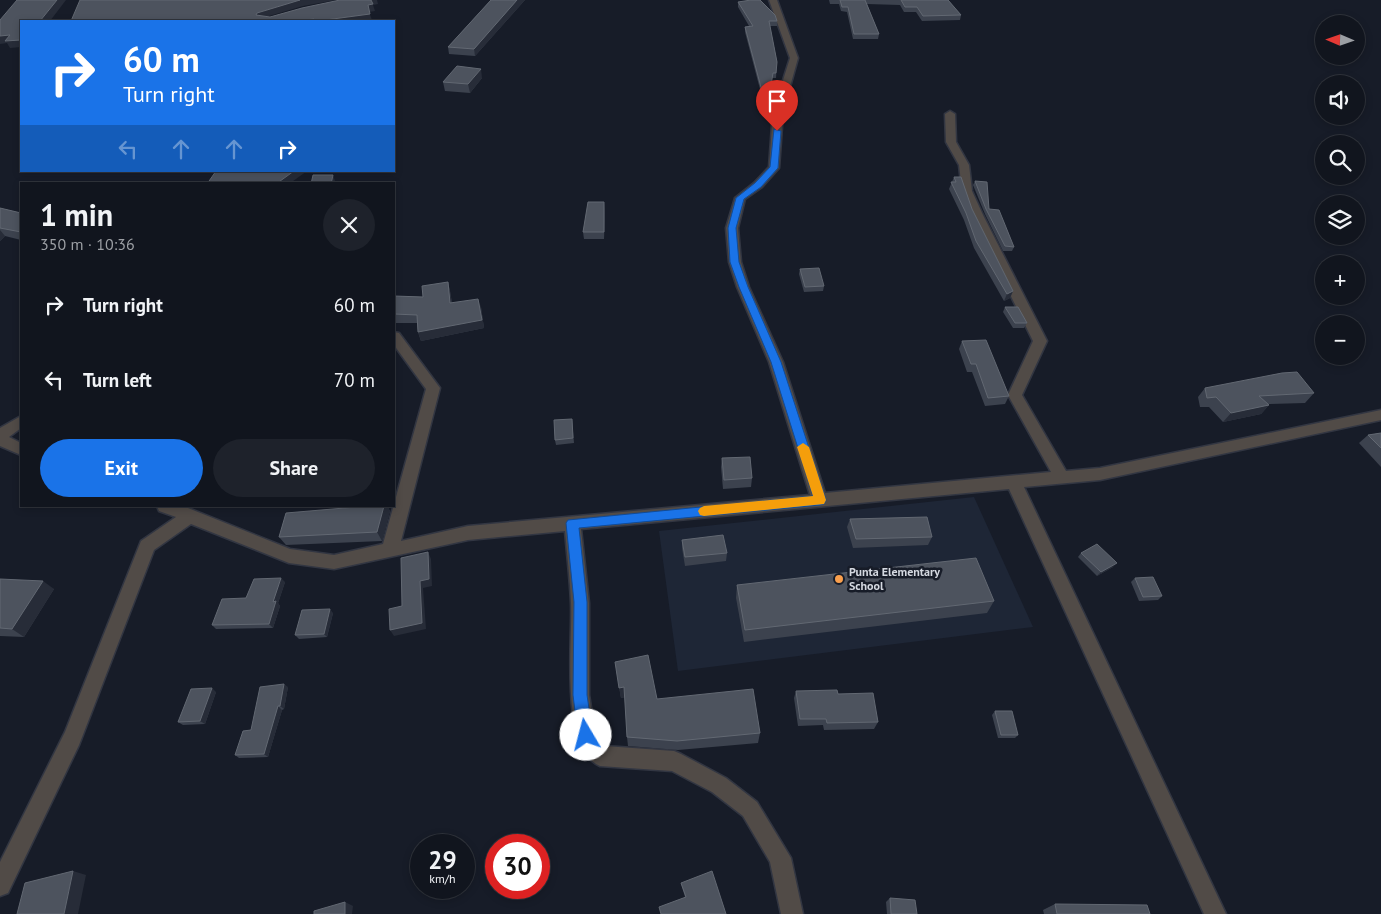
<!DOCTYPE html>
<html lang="en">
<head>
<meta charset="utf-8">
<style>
	:root { --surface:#11151e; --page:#1e222b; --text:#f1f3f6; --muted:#9c9fa4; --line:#30343c; --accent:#1a73e8 }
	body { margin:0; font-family:"PT Sans",sans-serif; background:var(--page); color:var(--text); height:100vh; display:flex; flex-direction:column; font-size:19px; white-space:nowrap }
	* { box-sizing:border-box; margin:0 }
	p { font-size:16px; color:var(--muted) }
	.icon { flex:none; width:28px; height:28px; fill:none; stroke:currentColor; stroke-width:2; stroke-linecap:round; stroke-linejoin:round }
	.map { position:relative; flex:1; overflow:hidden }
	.drawer { position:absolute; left:20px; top:182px; width:375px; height:325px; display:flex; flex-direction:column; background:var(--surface); border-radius:0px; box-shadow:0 2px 8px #0003,0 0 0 1px var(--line) }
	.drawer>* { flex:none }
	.guide { position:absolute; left:20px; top:20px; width:375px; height:152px; border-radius:0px; box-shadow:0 2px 8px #0003,0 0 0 1px var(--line); background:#1a73e8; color:#fff; overflow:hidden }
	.needle { width:32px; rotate:272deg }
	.tools { position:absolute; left:1315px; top:15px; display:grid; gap:10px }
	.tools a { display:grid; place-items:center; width:50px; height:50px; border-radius:50%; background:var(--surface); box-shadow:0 2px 8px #0003,0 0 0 1px var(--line); font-size:25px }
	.speed { position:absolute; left:410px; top:834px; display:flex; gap:10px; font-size:25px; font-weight:700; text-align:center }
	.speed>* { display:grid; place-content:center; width:65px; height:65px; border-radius:50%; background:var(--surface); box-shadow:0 2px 8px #0003,0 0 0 1px var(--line); line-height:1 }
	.speed small { font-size:12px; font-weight:400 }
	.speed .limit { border:8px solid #d22; background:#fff; color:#111 }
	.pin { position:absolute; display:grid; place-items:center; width:42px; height:42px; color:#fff; margin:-51px -21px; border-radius:50% 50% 50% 0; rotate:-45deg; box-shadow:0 0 5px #0007 }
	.pin .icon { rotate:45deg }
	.me { position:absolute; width:55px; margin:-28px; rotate:352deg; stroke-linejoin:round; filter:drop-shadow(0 0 4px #0008) }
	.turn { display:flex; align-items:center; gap:18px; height:105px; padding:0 20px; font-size:22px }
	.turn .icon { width:65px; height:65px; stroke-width:2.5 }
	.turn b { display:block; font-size:35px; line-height:42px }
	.lanes { display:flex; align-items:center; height:48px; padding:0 20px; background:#0003; justify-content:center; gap:25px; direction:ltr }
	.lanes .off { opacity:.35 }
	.round { display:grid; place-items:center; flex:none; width:52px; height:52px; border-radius:26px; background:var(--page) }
	.head { display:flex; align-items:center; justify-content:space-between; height:85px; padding:0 20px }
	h1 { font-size:30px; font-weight:700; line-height:38px }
	.button { display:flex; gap:10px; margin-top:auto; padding:10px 20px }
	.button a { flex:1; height:58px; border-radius:30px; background:var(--accent); color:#fff; font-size:20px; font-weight:700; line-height:58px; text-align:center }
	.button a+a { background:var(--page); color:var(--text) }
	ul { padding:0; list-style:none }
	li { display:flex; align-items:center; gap:15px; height:75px; padding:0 20px }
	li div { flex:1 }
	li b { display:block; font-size:19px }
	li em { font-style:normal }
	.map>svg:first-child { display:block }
</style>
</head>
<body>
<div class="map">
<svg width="1381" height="914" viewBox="0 0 1381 914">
	<rect width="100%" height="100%" fill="#171c28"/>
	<polygon fill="#1e2636" points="974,497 1033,627 678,671 659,531"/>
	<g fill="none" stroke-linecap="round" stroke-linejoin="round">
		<defs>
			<g id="minor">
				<path d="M769 0H777L798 58 783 112 779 168 762 187 745 199 738 228 741 262 749 287 783 362 825 493 1051 472 1008 395 1033 341 971 215 962 191 959 165 946 142 945 114 950 111 955 114 956 142 969 165 972 191 983 215 1047 341 1022 395 1066 471 1100 468 1381 410V420L1100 480 1024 487 1226 914H1204L1009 489 581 529 589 603V695L595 732 605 746 674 751 681 754 726 778 757 802 791 858 803 914H781L770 862 743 816 712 792 672 771 600 766C559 749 573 640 571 603 570 579 567 555 565 531L468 540 334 569 289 563 191 524 154 550 79 745 8 893 0 896V862L65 732 139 546 141 541 176 517 159 511 157 506H183L290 549 334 555 383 544 426 389 394 345V332L399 333 440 388 401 541 468 526 810 495 769 362 737 287 729 262 726 228 735 198 754 183 769 167 773 112 790 58Z"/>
				<polygon points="21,416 21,428 9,437 21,443 21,455 0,446 0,428"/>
			</g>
		</defs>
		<use href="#minor" stroke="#323642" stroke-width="3"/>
		<use href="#minor" fill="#514b47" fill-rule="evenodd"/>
	</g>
	<g fill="#3c424e">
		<polygon points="491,0 525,0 475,56 449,54 448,47"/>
		<polygon points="829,0 948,0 961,15 960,20 922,21 916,12 904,12 900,5 867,4 879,34 878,39 853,39 847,12 841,11 839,4 830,4"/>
		<polygon points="738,2 777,21 777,26 770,26 777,62 776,78 772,78 767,116 745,32 745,27 749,26 738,7"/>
		<polygon points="482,78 470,93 445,91 443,82"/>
		<polygon points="954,177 972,209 1013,291 1010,298 1004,301 974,248 964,220 949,189"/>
		<polygon points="975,181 989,209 1014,247 1012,251 1003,251 985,214 973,185"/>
		<polygon points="0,208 21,213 21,240 5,236 0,241"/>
		<polygon points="605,209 604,239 584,239 583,232"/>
		<polygon points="800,269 824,286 823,291 804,292 799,274"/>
		<polygon points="448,282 450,291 452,303 481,307 484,328 421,341 418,332 417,323 394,323 394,296 423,297"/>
		<polygon points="1005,307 1027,323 1024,328 1013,328 1003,312"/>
		<polygon points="962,341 1009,396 1005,404 985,406 972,372 967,372 959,349"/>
		<polygon points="1205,388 1314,393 1305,403 1268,404 1269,405 1261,414 1223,422 1209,407 1200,407 1198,397"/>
		<polygon points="572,419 574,443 556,445 555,440"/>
		<polygon points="1381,433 1381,467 1359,443 1368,435"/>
		<polygon points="722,458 752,478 751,487 723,489 721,467"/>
		<polygon points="384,506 387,506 390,511 382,541 286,545 279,537"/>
		<polygon points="850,519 932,537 928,545 853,548 847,527"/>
		<polygon points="682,540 727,553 726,561 685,566 682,548"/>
		<polygon points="1081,553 1113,567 1097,576 1078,557"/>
		<polygon points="1135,578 1162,596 1158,600 1139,601 1131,582"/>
		<polygon points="0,579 54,589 24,637 0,636"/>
		<polygon points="285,582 278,603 280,606 273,628 216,629 212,625 246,598"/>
		<polygon points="737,585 994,601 987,613 744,642 736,598"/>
		<polygon points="333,613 327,637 299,639 295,635"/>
		<polygon points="615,662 657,699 760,733 758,743 678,750 628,746 627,737 625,697 621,698"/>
		<polygon points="288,687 284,709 282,710 268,757 239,758 235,755 251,730"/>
		<polygon points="796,691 838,694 878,722 874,729 824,730 823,725 798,726 794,698"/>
		<polygon points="216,692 205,724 183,725 178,722"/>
		<polygon points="995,711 1018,735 1015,738 998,738 992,715"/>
		<polygon points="681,883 726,914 685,897 682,887"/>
		<polygon points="890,898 917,914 887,914 886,902"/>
		<polygon points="1055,904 1150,914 1044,914 1043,910"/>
	</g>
	<g fill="#272c38">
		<polygon points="57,0 66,0 50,21 40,21"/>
		<polygon points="300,0 336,0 303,6 259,19 256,15 257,13"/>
		<polygon points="370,0 377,0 378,4 373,5 375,11 369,12 372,20 365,21 318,21 368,5"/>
		<polygon points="517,0 525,0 475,56 474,49"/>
		<polygon points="314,19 314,21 296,21"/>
		<polygon points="0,31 21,40 21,47 10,48 7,43 0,44"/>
		<polygon points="481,69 482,78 470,93 468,84"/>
		<polygon points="294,171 307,171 289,184 276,184"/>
		<polygon points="333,175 336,184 331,184"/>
		<polygon points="604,202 605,209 604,239"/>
		<polygon points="0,230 5,236 0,241"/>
		<polygon points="448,282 450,291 453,312 450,303"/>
		<polygon points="1013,291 1010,298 1004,301 1007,294"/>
		<polygon points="478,299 481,307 484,328 421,341 418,332"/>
		<polygon points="1269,405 1261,414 1223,422 1231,413"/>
		<polygon points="384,506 387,506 390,511 382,541 377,532"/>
		<polygon points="428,552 431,559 432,586 423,588 426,629 394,636 390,630 420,581"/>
		<polygon points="1117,563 1113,567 1097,576 1101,572"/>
		<polygon points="281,578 285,582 278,603 280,606 273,628 269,624 273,602"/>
		<polygon points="43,581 54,589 24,637 12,629"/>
		<polygon points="330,609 333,613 327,637 324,634"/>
		<polygon points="284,684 288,687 284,709 280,706"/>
		<polygon points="624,687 626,697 621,698 619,688"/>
		<polygon points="212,688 216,692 205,724 200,721"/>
		<polygon points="278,706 282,710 268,757 264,754"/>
		<polygon points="73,871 86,875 78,914 64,914"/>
		<polygon points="345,902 353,906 352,914 345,914"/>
	</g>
	<g fill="#4d535e" stroke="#626872">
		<polygon points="17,0 57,0 40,21 21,21 21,40 5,41 10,35 0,36 0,20"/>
		<polygon points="80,0 300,0 257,13 256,15 270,17 302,8 340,0 371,0 373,4 368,5 370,14 318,21 314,21 314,19 296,21 71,21"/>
		<polygon points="491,0 517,0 474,49 448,47"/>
		<polygon points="751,0 760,0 775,15 777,21 769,21 777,62 776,73 773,73 767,110 745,27 753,26 738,2"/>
		<polygon points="840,0 865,0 879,34 854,34 848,7 842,7"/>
		<polygon points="901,0 948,0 961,15 923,16 917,7 905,7"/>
		<polygon points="457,66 481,69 468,84 443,82"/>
		<polygon points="216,171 294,171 276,184 207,184"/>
		<polygon points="313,175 333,175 331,184 311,184"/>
		<polygon points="954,177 961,177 972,209 1013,291 1007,294 976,241 966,213 951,182 956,182"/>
		<polygon points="975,181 987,182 989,209 999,210 1014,247 1005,246 986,209"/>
		<polygon points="588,202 604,202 604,232 583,232"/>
		<polygon points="0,208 21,213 21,232 0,228"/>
		<polygon points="819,268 824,286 805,287 800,269"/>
		<polygon points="448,282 450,303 478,299 482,320 418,332 417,315 394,314 394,296 423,297 422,286"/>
		<polygon points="1005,307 1018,307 1027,323 1015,323"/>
		<polygon points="986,340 1009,396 988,398 976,364 971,364 962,341"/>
		<polygon points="1297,372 1314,393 1259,396 1269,405 1231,413 1216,397 1207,398 1205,388 1282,373"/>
		<polygon points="572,419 573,438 555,440 554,420"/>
		<polygon points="1381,433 1381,448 1368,435"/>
		<polygon points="750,457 752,478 724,480 722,458"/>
		<polygon points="368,506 384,506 377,532 279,537 286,513"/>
		<polygon points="927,517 932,537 856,539 850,519"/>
		<polygon points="723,535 727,553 685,557 682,540"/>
		<polygon points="1097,544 1117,563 1101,572 1081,553"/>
		<polygon points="428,552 429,579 420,581 422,623 390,630 389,609 402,606 401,558"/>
		<polygon points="976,558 994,601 745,630 737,585"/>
		<polygon points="1153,577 1162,596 1143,597 1135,578"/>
		<polygon points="281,578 273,602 276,601 269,624 212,625 222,599 246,598 254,579"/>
		<polygon points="0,579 43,581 12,629 0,628"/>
		<polygon points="330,609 324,634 295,635 302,610"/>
		<polygon points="648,655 657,699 753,689 760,733 677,741 627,737 624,687 619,688 615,662"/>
		<polygon points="284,684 280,706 278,706 264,754 235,755 243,731 251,730 260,687"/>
		<polygon points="212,688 200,721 178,722 191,689"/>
		<polygon points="837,690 838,694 873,693 878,722 827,723 826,719 800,719 796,691"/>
		<polygon points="995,711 1012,711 1018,735 1001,735"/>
		<polygon points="73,871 64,914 17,914 25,883"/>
		<polygon points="712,871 726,914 661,914 659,907 686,897 681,883"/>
		<polygon points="890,898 915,900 917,914 891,914"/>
		<polygon points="345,902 345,914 314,914 314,911"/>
		<polygon points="1055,904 1147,905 1150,914 1057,914"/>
	</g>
	<polygon fill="#1a73e8" stroke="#114b97" points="774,129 781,131 778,168 761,187 744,199 736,228 739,262 748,287 781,362 826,500 824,504 820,505 579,528 587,602 587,695 593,735 591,740 586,742 580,740 578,735 573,695 574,602 566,523 568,520 813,496 771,362 739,287 730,262 728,228 736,198 755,183 770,167"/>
	<polygon fill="#f59e0b" points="803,443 809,447 826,500 824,504 704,516 700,515 698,511 700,508 704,506 813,496 797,447"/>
	<circle fill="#f99f4d" stroke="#171c28" stroke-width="2" cx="839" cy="579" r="5"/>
	<g text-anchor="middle" stroke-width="5" stroke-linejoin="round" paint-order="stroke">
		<g font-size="12" font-weight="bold" fill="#d5d9e1" stroke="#171c28" text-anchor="start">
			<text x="849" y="576">Punta Elementary<tspan x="849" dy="14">School</tspan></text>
		</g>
	</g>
</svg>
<div class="tools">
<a><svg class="needle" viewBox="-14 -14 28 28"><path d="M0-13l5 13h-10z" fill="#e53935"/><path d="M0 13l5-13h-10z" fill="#9c9fa4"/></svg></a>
<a><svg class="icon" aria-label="sound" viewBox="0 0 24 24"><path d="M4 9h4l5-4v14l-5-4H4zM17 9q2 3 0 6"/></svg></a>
<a><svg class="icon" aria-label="search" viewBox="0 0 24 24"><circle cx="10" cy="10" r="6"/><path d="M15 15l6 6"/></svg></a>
<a><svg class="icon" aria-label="layers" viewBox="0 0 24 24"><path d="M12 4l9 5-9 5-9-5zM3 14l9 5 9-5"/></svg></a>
<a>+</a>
<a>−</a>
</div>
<div class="speed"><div>29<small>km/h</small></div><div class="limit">30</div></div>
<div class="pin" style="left:777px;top:131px;background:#d93025"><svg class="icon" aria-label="arrive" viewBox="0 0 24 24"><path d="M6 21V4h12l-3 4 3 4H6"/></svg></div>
<svg class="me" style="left:586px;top:735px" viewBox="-20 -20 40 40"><circle r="19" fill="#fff"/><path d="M0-13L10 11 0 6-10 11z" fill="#1a73e8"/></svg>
<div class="guide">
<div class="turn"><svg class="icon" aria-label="right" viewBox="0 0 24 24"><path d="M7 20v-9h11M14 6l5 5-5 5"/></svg><div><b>60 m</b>Turn right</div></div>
<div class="lanes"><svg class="icon off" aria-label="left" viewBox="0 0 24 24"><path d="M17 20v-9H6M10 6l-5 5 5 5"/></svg><svg class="icon off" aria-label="ahead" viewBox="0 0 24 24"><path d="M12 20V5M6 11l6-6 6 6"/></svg><svg class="icon off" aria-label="ahead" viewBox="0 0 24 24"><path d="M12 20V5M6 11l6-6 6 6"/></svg><svg class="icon" aria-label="right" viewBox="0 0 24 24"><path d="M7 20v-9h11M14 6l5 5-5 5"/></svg></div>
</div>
<section class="drawer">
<div class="head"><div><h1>1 min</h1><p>350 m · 10:36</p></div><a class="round"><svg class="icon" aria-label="close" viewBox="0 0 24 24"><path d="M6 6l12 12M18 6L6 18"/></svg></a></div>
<ul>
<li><svg class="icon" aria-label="right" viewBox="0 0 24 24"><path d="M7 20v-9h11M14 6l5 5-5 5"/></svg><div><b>Turn right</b></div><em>60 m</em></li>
<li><svg class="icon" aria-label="left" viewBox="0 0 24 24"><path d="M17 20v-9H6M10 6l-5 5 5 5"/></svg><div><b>Turn left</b></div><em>70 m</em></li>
</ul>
<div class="button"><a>Exit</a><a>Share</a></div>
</section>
</div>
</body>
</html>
